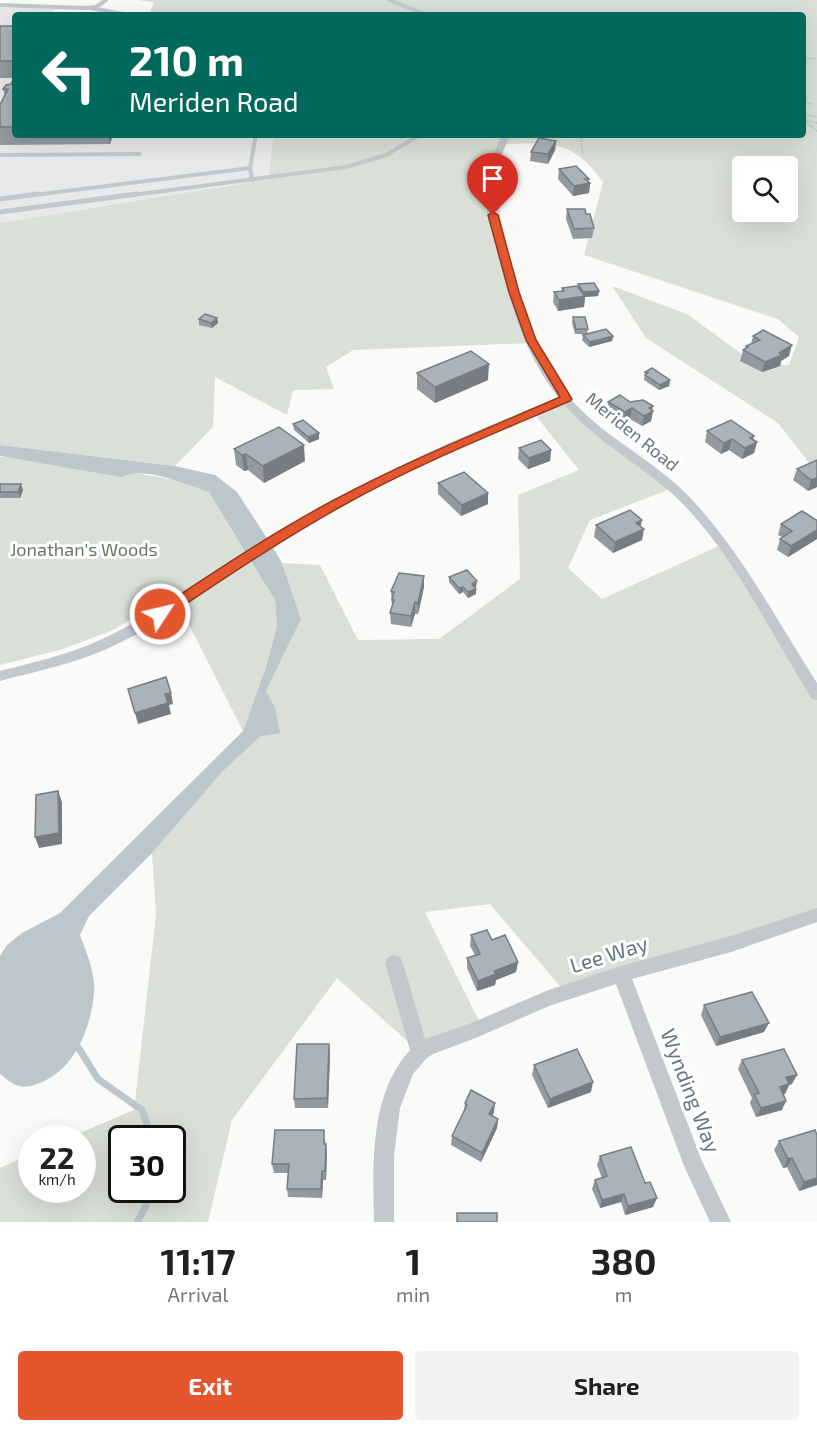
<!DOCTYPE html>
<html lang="en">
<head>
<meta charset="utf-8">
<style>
	:root { --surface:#fff; --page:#f2f2f2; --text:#202124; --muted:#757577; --accent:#e4572e }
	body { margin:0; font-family:"Exo 2",sans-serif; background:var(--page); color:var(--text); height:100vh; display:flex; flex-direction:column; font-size:22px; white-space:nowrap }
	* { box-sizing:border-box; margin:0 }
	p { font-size:20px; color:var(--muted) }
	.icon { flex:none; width:33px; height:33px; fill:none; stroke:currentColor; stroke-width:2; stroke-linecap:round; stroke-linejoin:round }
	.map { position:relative; height:1222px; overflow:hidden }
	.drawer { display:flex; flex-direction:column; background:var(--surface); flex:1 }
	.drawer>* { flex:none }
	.top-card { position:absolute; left:12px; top:12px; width:794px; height:126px; border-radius:6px; box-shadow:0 6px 24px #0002; background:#00695c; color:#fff; overflow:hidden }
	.tools { position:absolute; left:732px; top:156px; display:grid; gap:12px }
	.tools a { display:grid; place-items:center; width:66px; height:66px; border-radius:6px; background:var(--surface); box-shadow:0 6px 24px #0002; font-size:30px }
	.speed { position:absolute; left:18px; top:1125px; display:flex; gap:12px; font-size:30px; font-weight:700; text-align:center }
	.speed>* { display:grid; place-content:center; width:78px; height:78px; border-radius:50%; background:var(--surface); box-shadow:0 6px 24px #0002; line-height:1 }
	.speed small { font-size:15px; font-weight:400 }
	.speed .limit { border:3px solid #111; border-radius:9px; background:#fff; color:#111 }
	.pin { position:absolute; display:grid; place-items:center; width:51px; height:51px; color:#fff; margin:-62px -26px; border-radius:50% 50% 50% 0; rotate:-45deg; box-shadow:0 0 6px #0007 }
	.pin .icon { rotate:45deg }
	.me { position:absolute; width:66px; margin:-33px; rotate:55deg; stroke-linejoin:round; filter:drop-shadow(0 0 4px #0008) }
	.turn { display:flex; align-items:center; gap:21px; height:126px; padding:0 18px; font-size:27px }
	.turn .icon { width:78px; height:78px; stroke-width:2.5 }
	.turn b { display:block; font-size:42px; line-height:51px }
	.eta { display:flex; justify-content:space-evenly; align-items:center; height:102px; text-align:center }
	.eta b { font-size:36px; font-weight:700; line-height:42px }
	.primary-button { display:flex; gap:12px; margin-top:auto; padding:12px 18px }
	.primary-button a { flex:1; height:69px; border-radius:6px; background:var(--accent); color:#fff; font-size:24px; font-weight:700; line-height:69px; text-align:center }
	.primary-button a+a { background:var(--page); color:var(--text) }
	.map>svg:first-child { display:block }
</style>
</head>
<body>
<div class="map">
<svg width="817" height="1222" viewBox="0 0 817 1222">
	<rect width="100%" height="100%" fill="#fafaf8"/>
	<polygon fill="#e8e9e9" points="0,6 56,6 53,15 15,15 15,135 273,135 269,179 0,223"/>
	<g fill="#dadfd7" fill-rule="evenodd">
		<path d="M137 0H817V473L778 423 646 338 612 286 687 314 758 366 789 365 799 337 778 319 584 255 603 182C573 140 552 142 504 144L493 175 513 281 532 343 353 350 326 367 334 389 293 390 287 415 215 377 213 427 175 466 0 445V223L269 179 273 135H802V15H149L154 2ZM742 166H788V212H742Z"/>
		<path d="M567 402 673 488 590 520 568 568 602 599 721 545 817 698V922L570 998 490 904 425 912 482 1027 425 1057 337 978 232 1120 208 1222H0V1168L31 1154 32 1190H82V1138H68L134 1110 156 915 152 853 223 771 261 736 275 707 266 691 301 619 282 563 320 565 358 640 439 639 520 579 518 495 579 470 533 412ZM122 1138H172V1190H122Z"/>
		<polygon points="0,457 61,460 193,483 229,502 245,548 275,600 277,626 266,667 243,731 176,599 145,611 113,630 63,649 0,665"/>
	</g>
	<path fill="#bbc7cb" d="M0 445 175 466 215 475 237 492 272 546 282 563 301 619 266 691 275 707 280 733 261 736 223 771 152 853 89 916 80 935C86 952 96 974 94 993 91 1028 75 1068 42 1082 34 1085 28 1088 19 1086 13 1085 5 1078 0 1074V956L7 945 22 933 60 913 243 731 266 667 277 626 275 600 209 492C186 484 143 465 121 477L0 456Z"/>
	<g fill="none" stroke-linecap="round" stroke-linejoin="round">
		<g stroke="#bbc7cb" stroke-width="7">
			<polyline points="78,1047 98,1079 142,1110 152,1138"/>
			<polyline points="137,1222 147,1204 151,1190"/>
		</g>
		<g stroke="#bbbfc2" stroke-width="1.5" stroke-dasharray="1.5 1.5" stroke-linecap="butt">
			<polyline points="802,58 817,59"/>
			<polyline points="802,103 813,104"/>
			<polyline points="802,114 817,117"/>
			<polyline points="802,119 817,131"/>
			<polyline points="807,121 817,123"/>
			<polyline points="580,135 583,154"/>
		</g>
		<g stroke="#c3c8cc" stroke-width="4">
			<polyline points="0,5 85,8 96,7 106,0"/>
			<polyline points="91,8 128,15"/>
			<polyline points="0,155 140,154"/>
			<polyline points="250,168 256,135"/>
			<polyline points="26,196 250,168 252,180"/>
			<polyline points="125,196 346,167 386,155 420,135"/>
		</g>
		<g stroke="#c3c8cc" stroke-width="5">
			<polyline points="0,199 38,194"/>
			<polyline points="0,212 137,194"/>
		</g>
		<g fill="#c3c8cc" fill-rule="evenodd">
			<polygon points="385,0 394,0 432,15 422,15"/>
			<path d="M502 135H510C502 153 494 171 494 191 494 211 502 230 507 249 523 304 538 366 579 408 615 444 662 465 695 503 744 557 778 622 817 683V700L812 699C771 634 737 560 683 504 647 467 597 444 564 404 469 440 377 484 290 536 228 572 174 619 109 648 74 664 36 671 0 681V671C34 662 68 655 100 640 164 611 219 566 279 531 368 478 462 435 559 398 518 348 503 276 488 215 482 185 489 162 502 135Z"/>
			<path d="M817 908V922L731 952 632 979 702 1161 731 1222H710L684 1166 616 984 549 1006 478 1037 433 1054 426 1059 413 1074 400 1108 394 1156V1222H374C373 1165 369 1095 410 1050L385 963 388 957 394 955 400 957 403 963 425 1039 469 1024 546 991 621 966 731 936Z"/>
		</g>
	</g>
	<g fill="#929a9f">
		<polygon points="0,26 15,26 15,135 113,135 110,144 0,145 0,105 5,96 3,89 11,84 14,78 0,78"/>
		<polygon points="556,141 555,150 548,164 530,161 531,152"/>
		<polygon points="559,169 588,182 590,183 589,193 573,196 558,179"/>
		<polygon points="567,209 586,214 594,228 592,238 573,239 566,219"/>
		<polygon points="578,284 599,291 598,296 585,297 584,307 558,311 553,302 554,292 562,291 562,288 578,286"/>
		<polygon points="573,317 588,329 587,334 613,336 612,341 589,347 582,340 583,335 586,334 575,334 572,323"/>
		<polygon points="217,318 218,323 212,328 199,325 199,319"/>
		<polygon points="753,336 789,356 781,361 780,366 762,372 740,361 743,350 745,349 746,346 751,344"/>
		<polygon points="645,372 670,380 669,386 659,390 644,380"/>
		<polygon points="417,373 488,380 435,403 417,389"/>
		<polygon points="608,402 630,402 653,406 652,410 653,411 651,421 642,426 630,419 623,423 607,413"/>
		<polygon points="293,424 319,439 309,443 294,430"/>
		<polygon points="707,431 753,440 757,442 754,453 742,459 729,450 721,454 705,442"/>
		<polygon points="519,448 551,450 550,461 528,469 518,459"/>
		<polygon points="234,449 305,461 264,483 248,470 244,471 236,465"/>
		<polygon points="817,460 817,487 808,491 793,480 797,469"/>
		<polygon points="438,483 488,493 488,504 461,516 438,494"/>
		<polygon points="0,484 23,490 20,498 0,498"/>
		<polygon points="816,520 817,520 817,539 788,557 777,550 780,539 782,537 778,535 781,524"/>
		<polygon points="596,525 641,527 642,540 613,553 594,537"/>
		<polygon points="424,576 424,587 418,614 415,614 411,627 391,624 390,613 392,607 391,591"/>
		<polygon points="449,577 476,587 475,588 476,594 468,598 463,592 459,594 449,582"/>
		<polygon points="471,935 492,940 518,962 516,972 496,980 495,985 477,991 467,968 467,958 475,955 470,946"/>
		<polygon points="704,1005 764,1032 716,1046 701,1015"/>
		<polygon points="329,1044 330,1054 328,1108 295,1108 294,1099"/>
		<polygon points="742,1060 792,1084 789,1085 785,1094 783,1094 782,1110 756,1117 750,1103 752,1098 738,1069"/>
		<polygon points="534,1065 591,1092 548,1108 532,1075"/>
		<polygon points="465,1103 494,1112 492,1116 498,1119 497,1128 481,1162 451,1145 452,1136 464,1111"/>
		<polygon points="325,1139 327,1153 326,1180 323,1180 322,1198 288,1197 287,1189 288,1173 274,1173 272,1164"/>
		<polygon points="779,1141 817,1185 799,1191 787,1167 783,1168 774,1150"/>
		<polygon points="600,1156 653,1207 625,1215 621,1202 600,1208 592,1189 595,1180 602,1178 597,1165"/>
	</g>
	<g fill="#777d82">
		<polygon points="108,135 113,135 110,144"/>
		<polygon points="556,141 555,150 548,164 548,154"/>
		<polygon points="585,179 589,179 588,184 590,183 589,193 573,196 574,186"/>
		<polygon points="599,291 598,296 585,297 584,307 558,311 559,300 583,292"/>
		<polygon points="217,318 218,323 212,328 211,323"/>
		<polygon points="613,336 612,341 589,347 590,342"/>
		<polygon points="792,345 789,356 781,361 780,366 762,372 765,362"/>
		<polygon points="489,364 488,380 435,403 435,387"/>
		<polygon points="670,380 669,386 659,390 660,385"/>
		<polygon points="653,406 652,411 653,411 651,421 642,426 644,416 649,408"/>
		<polygon points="632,408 630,419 623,423 625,412"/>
		<polygon points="319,433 319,439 309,443 308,437"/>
		<polygon points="754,436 752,445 757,442 754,453 742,459 745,448 750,438"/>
		<polygon points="732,439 729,450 721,454 724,443"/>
		<polygon points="304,445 305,461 264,483 263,466"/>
		<polygon points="551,450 550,461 528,469 529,458"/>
		<polygon points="246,454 248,470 244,471 242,455"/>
		<polygon points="817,478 817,487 808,491 811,480"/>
		<polygon points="21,484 23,490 20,498 18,492"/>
		<polygon points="488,493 488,504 461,516 462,505"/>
		<polygon points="642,520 640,531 644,529 642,540 613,553 615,542 636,523"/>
		<polygon points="817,530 817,539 788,557 791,546"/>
		<polygon points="424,576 424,587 418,614 418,603"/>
		<polygon points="477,581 476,587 471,589 472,584"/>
		<polygon points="463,587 463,592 459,594 459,588"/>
		<polygon points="476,589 476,594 468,598 468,592"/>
		<polygon points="415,602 415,614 411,627 411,616"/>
		<polygon points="171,693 173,704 169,705 171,714 138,724 135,713 165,694"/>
		<polygon points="58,791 62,802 62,844 39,848 35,837"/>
		<polygon points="518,962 516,972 496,980 495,985 477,991 478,981 494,971"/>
		<polygon points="769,1023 764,1032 716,1046 720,1037"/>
		<polygon points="329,1044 330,1054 328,1108 327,1098"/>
		<polygon points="797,1075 792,1084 789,1085 785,1094 775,1096 786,1077"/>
		<polygon points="593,1082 591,1092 548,1108 550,1099"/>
		<polygon points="786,1101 782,1110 756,1117 761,1108"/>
		<polygon points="495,1103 494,1112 488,1124 489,1114"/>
		<polygon points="498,1119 497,1128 481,1162 482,1153"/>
		<polygon points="326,1144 327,1153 326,1180 325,1171"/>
		<polygon points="792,1158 787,1167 783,1168 788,1159"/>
		<polygon points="322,1171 323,1180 322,1198 321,1189"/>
		<polygon points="817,1178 817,1185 799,1191 804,1182"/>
		<polygon points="624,1194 621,1202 600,1208 602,1200"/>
		<polygon points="657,1198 653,1207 625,1215 628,1206"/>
	</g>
	<g fill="#aab3b9" stroke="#777d82" stroke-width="1.5">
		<rect x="0" y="26" width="15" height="35"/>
		<polygon points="15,76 15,127 0,127 0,105 8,89 3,89 6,85 11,84"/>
		<polygon points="539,138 556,141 548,154 531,152"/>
		<polygon points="576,166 589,179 585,179 590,183 574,186 559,169"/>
		<polygon points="567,209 585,209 586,214 590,214 594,228 574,229"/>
		<polygon points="594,283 599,291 583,292 578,284"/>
		<polygon points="577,286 585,296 559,300 554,292 564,291 562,288"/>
		<polygon points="205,314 217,318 211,323 199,319"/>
		<polygon points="573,317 585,317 588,329 576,329"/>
		<polygon points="606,329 613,336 590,342 583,335"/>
		<polygon points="763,330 792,345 779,353 782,355 765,362 743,350 748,347 746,346 760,340 753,336"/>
		<polygon points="471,351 489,364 435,387 417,373"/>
		<polygon points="652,368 670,380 660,385 645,375 648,373 645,372"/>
		<polygon points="620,395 630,402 643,400 653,406 649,408 653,411 644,416 632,408 625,412 608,402"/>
		<polygon points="303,420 319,433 308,437 293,424"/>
		<polygon points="731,420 754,436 750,438 757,442 745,448 732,439 724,443 707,431"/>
		<polygon points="279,427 304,445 263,466 246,454 242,455 234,449"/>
		<polygon points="541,440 551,450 529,458 519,448"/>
		<polygon points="817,460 817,478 811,480 797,469"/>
		<polygon points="464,472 488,493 462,505 438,483"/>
		<polygon points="0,484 21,484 18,492 0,492"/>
		<polygon points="630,510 642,520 636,523 644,529 615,542 596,525"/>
		<polygon points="802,511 816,520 817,520 817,530 791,546 780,539 792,531 781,524"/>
		<polygon points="467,570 477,581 472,584 476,589 468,592 463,587 459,588 449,577"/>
		<polygon points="399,573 424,576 418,603 415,602 411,616 390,613 394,600 392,600 394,592 391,591"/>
		<polygon points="166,677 171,693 165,694 168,703 135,713 128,689"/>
		<polygon points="58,791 59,833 35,837 36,795"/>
		<polygon points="487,930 492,940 505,935 518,962 494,971 496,974 478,981 467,958 480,954 471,935"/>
		<polygon points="752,992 769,1023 720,1037 704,1005"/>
		<polygon points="297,1044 329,1044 327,1098 294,1099"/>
		<polygon points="577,1049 593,1082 550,1099 534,1065"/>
		<polygon points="784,1049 797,1075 786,1077 789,1084 780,1087 786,1101 761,1108 754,1094 759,1093 742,1060"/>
		<polygon points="471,1090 495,1103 489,1114 498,1119 482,1153 452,1136 467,1105 465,1103"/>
		<polygon points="275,1130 324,1130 324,1144 326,1144 325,1171 322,1171 321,1189 287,1189 289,1164 272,1164"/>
		<polygon points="815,1130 817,1135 817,1178 804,1182 792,1158 788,1159 779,1141"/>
		<polygon points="631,1147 645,1183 650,1182 657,1198 628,1206 624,1194 602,1200 595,1180 607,1176 600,1156"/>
		<rect x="457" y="1213" width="40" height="9"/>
	</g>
	<path fill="#e4572e" stroke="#94391e" stroke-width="1.5" d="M493 212 498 215 519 292 536 340 572 399 570 401C493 434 415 465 342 506 281 540 223 579 165 618H155L153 614 155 611C214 572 272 533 334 500 407 461 484 430 560 397L526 340 509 292 488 215Z"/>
	<g text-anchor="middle" stroke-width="6" stroke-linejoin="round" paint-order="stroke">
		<g font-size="18" fill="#657683" stroke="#fff">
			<text transform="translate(632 432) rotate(39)" y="6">Meriden Road</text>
		</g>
		<g font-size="18" fill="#687a64" stroke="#fff">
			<text x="84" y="556">Jonathan's Woods</text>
		</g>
		<g font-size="21" fill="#657683" stroke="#fff">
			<text transform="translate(609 955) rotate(-17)" y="7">Lee Way</text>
			<text transform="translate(690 1091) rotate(69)" y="7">Wynding Way</text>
		</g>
	</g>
</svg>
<div class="tools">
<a><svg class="icon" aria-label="search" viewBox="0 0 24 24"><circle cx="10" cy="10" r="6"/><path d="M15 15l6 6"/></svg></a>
</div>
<div class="speed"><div>22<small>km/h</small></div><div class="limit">30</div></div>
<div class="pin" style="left:493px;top:215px;background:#d93025"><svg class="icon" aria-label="arrive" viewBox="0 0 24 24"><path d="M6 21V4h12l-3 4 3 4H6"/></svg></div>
<svg class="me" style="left:160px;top:614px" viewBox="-20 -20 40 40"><circle r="17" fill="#e4572e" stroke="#fff" stroke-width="3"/><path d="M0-11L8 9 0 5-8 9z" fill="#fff"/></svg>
<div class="top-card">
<div class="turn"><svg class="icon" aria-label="left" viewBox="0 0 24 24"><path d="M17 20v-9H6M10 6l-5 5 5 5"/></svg><div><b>210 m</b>Meriden Road</div></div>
</div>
</div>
<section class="drawer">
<div class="eta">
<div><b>11:17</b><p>Arrival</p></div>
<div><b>1</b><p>min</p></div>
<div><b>380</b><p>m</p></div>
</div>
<div class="primary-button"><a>Exit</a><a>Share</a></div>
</section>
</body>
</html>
